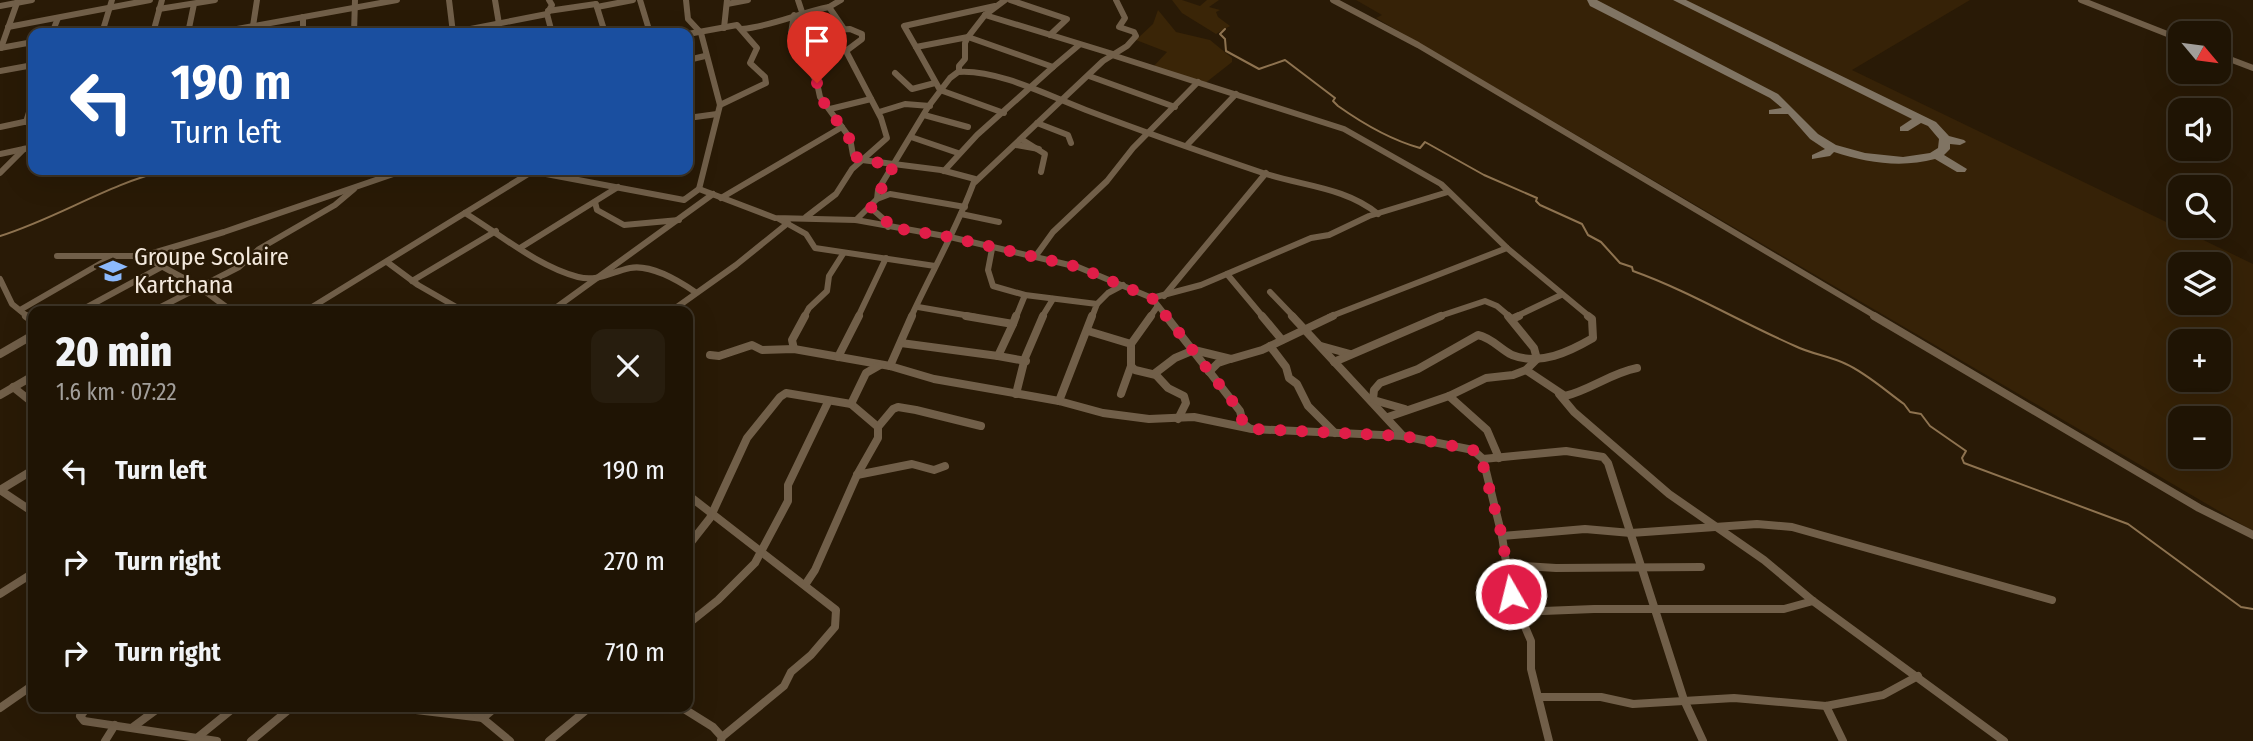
<!DOCTYPE html>
<html lang="en">
<head>
<meta charset="utf-8">
<style>
	:root { --surface:#1f1404; --page:#271d0e; --text:#f1f3f6; --muted:#a19e9a; --line:#3c3326 }
	body { margin:0; font-family:"Fira Sans Condensed",sans-serif; background:var(--page); color:var(--text); height:100vh; display:flex; flex-direction:column; font-size:26px; white-space:nowrap }
	* { box-sizing:border-box; margin:0 }
	p { font-size:23px; color:var(--muted) }
	.icon { flex:none; width:38px; height:38px; fill:none; stroke:currentColor; stroke-width:2; stroke-linecap:round; stroke-linejoin:round }
	.map { position:relative; flex:1; overflow:hidden }
	.details { position:absolute; left:28px; top:306px; width:665px; height:406px; display:flex; flex-direction:column; background:var(--surface); border-radius:14px; box-shadow:0 7px 28px #0002,0 0 0 2px var(--line) }
	.details>* { flex:none }
	.guide { position:absolute; left:28px; top:28px; width:665px; height:147px; border-radius:14px; box-shadow:0 7px 28px #0002,0 0 0 2px var(--line); background:#1a4fa0; color:#fff; overflow:hidden }
	.needle { width:46px; rotate:119deg }
	.buttons { position:absolute; left:2168px; top:21px; display:grid; gap:14px }
	.buttons a { display:grid; place-items:center; width:63px; height:63px; border-radius:14px; background:var(--surface); box-shadow:0 7px 28px #0002,0 0 0 2px var(--line); font-size:35px }
	.pin { position:absolute; display:grid; place-items:center; width:60px; height:60px; color:#fff; margin:-72px -30px; border-radius:50% 50% 50% 0; rotate:-45deg; box-shadow:0 0 7px #0007 }
	.pin .icon { rotate:45deg }
	.me { position:absolute; width:77px; margin:-38px; rotate:352deg; stroke-linejoin:round; filter:drop-shadow(0 0 5px #0008) }
	.turn { display:flex; align-items:center; gap:24px; height:147px; padding:0 28px; font-size:32px }
	.turn .icon { width:91px; height:91px; stroke-width:2.5 }
	.turn b { display:block; font-size:49px; line-height:60px }
	.round { display:grid; place-items:center; flex:none; width:74px; height:74px; border-radius:14px; background:var(--page) }
	.head { display:flex; align-items:center; justify-content:space-between; height:119px; padding:0 28px }
	h1 { font-size:42px; font-weight:800; line-height:52px }
	ul { padding:0; list-style:none }
	li { display:flex; align-items:center; gap:21px; height:91px; padding:0 28px }
	li div { flex:1 }
	li b { display:block; font-size:26px }
	li em { font-style:normal }
	.map>svg:first-child { display:block }
</style>
</head>
<body>
<div class="map">
<svg width="2253" height="741" viewBox="0 0 2253 741">
	<rect width="100%" height="100%" fill="#291a06"/>
	<path fill="#362207" fill-rule="evenodd" d="M1356 0H1970L1852 70 2253 264V531L1376 18 1382 15ZM2180 264H2219V303H2180ZM2180 341H2219V380H2180ZM2180 418H2219V457H2180Z"/>
	<g fill="#3a2507">
		<polygon points="1172,0 1182,0 1200,6 1207,0 1219,0 1209,7 1220,10 1216,12 1218,17 1230,26 1216,34 1182,13"/>
		<polygon points="1158,10 1176,32 1210,40 1232,58 1232,62 1204,84 1153,67 1167,52 1136,40 1153,24"/>
	</g>
	<g fill="none" stroke-linecap="round" stroke-linejoin="round">
		<g stroke="#8e7350" stroke-width="2">
			<path d="M1225 29 1220 34 1225 39 1226 51 1259 69 1285 60 1335 98 1333 101 1338 106C1362 123 1391 140 1420 148L1425 142 1484 175 1537 198 1536 201 1540 205 1582 224 1588 235 1601 242 1620 263 1632 267 1633 271C1689 291 1740 322 1795 346 1811 354 1830 356 1846 364 1866 373 1886 391 1904 404L1910 412 1921 414 1930 426 1966 451 1962 458 1964 463 2128 524 2241 607 2253 609"/>
			<path d="M0 236C58 218 108 184 167 170"/>
		</g>
		<path fill="#807463" fill-rule="evenodd" d="M1587 0H1597L1778 94 1818 134 1836 145 1865 153 1903 157 1930 153 1938 148 1939 139 1928 126 1921 123 1908 131H1900V127L1912 119 1673 0H1686L1936 122 1949 136 1964 140 1966 142 1960 145 1950 144V149L1944 155 1967 169 1965 172H1957L1935 159C1902 168 1867 163 1834 152L1830 156 1812 159V155L1825 149 1810 139 1788 114H1769V110L1782 108 1770 98 1590 6Z"/>
		<g stroke="#715f49" stroke-width="6">
			<polyline points="449,0 453,33"/>
			<polyline points="495,0 499,24"/>
			<polyline points="549,0 552,5 547,14 552,33"/>
			<polyline points="640,0 650,33"/>
			<polyline points="686,0 688,19 701,33 720,105 699,189"/>
			<polyline points="798,0 802,12"/>
			<polyline points="841,0 829,7 844,29"/>
			<polyline points="1005,0 985,15 1113,54"/>
			<polyline points="1010,0 1067,19 1050,35"/>
			<polyline points="1333,0 1418,45 1877,317"/>
			<polyline points="2081,0 2180,39"/>
			<polyline points="596,4 605,33"/>
			<polyline points="727,4 748,0"/>
			<polyline points="0,6 32,0"/>
			<polyline points="597,7 633,0"/>
			<polyline points="159,9 215,0"/>
			<polyline points="548,11 596,4"/>
			<path d="M794 15 791 33 817 83 820 97 850 138 853 155 862 160 941 170 975 179C958 227 932 271 911 317"/>
			<polyline points="303,17 303,33"/>
			<polyline points="253,26 257,0"/>
			<polyline points="8,27 150,0"/>
			<polyline points="724,28 727,0"/>
			<path d="M742 29C773 26 799 13 829 7"/>
			<polyline points="52,33 58,18"/>
			<polyline points="102,33 112,0"/>
			<polyline points="153,33 162,0"/>
			<polyline points="188,33 194,4"/>
			<polyline points="215,33 397,0"/>
			<polyline points="340,33 354,30"/>
			<polyline points="354,33 355,0"/>
			<polyline points="450,33 547,14"/>
			<polyline points="791,33 850,29 862,34 862,39 846,51 881,118 887,138 852,169 836,194 806,217"/>
			<polyline points="688,34 737,25 757,48 750,63 765,77 766,83 720,105"/>
			<polyline points="916,47 904,26 995,6"/>
			<polyline points="0,48 33,42"/>
			<polyline points="1,48 18,0"/>
			<polyline points="1112,55 1344,129 1441,184 1507,248 1590,317"/>
			<polyline points="2219,55 2253,68"/>
			<polyline points="688,60 705,56"/>
			<polyline points="1053,67 1079,45"/>
			<polyline points="0,71 33,65"/>
			<polyline points="959,71 959,66 965,59 965,43 968,37 916,47 940,90 1004,113"/>
			<polyline points="895,73 912,89 935,83"/>
			<polyline points="1089,76 1175,107"/>
			<polyline points="830,109 871,99"/>
			<polyline points="879,112 905,104 930,106"/>
			<polyline points="924,115 968,127"/>
			<polyline points="688,118 717,114"/>
			<polyline points="26,122 33,99"/>
			<polyline points="1037,123 1068,135 1071,143"/>
			<polyline points="0,127 33,120"/>
			<polyline points="911,137 958,153"/>
			<polyline points="1021,139 1045,154 1041,172"/>
			<polyline points="1188,144 1236,94"/>
			<polyline points="1016,145 1039,149"/>
			<polyline points="0,154 33,147"/>
			<polyline points="525,170 684,200 699,189 775,218 856,220 950,237 1078,267 1152,298 1167,317"/>
			<polyline points="944,171 977,135 1053,67 968,37 985,15"/>
			<polyline points="0,173 24,149"/>
			<polyline points="975,182 1103,61 1127,46 1136,36 1134,32 1119,27 1125,18 1116,0"/>
			<polyline points="721,198 842,127"/>
			<path d="M877 199 878 190 928 107 950 78 958 72C997 69 1049 96 1086 110 1144 132 1204 153 1263 173 1302 186 1345 187 1378 214"/>
			<polyline points="595,202 597,210 624,225 679,220"/>
			<polyline points="871,208 887,222 888,227"/>
			<path d="M465 213C501 235 537 266 578 277 598 282 611 272 630 268 650 264 679 281 695 292"/>
			<polyline points="961,214 999,222"/>
			<polyline points="779,219 806,234 815,248 935,266"/>
			<polyline points="856,220 877,199 890,194 965,207"/>
			<polyline points="520,248 618,187"/>
			<polyline points="992,249 988,270 993,286 1025,295 1097,304 1092,317"/>
			<polyline points="57,256 143,256 224,232 405,170"/>
			<polyline points="143,256 198,286 233,312"/>
			<polyline points="1035,257 1053,232 1107,181 1133,148 1198,82"/>
			<polyline points="387,262 418,285 465,312"/>
			<polyline points="1227,274 1263,317"/>
			<polyline points="0,279 12,304 28,317"/>
			<polyline points="412,281 496,231"/>
			<polyline points="1270,292 1294,317"/>
			<polyline points="1164,296 1266,173"/>
			<polyline points="1152,298 1201,285 1311,238 1329,235 1369,216 1448,192"/>
			<polyline points="1097,304 1108,293 1123,285"/>
			<polyline points="918,307 976,317"/>
			<polyline points="20,310 110,258"/>
			<polyline points="78,312 163,266"/>
			<polyline points="151,312 239,267 259,249 335,205 354,189"/>
			<polyline points="304,312 533,171"/>
			<polyline points="550,312 713,194"/>
			<polyline points="670,312 736,265 788,223"/>
			<polyline points="804,317 809,308 827,291 829,276 843,254"/>
			<polyline points="858,317 886,258"/>
			<polyline points="1016,317 1025,295"/>
			<polyline points="1042,317 1053,299"/>
			<polyline points="1150,317 1157,307"/>
			<polyline points="1329,317 1507,248"/>
			<polyline points="1437,317 1485,301 1497,306 1510,317"/>
			<polyline points="1515,317 1561,295"/>
		</g>
		<g stroke="#715f49" stroke-width="8">
			<polyline points="26,316 33,321"/>
			<polyline points="966,316 1013,324 1016,316"/>
			<polyline points="1151,316 1131,344 1131,366 1135,370 1156,375 1168,388 1184,396 1186,403 1178,419"/>
			<polyline points="1166,316 1240,411 1243,423 1249,428"/>
			<polyline points="1262,316 1282,340"/>
			<polyline points="1292,316 1403,436"/>
			<polyline points="1508,316 1534,348 1537,359"/>
			<polyline points="1874,316 2199,508 2253,535"/>
			<polyline points="1512,319 1519,316"/>
			<polyline points="1088,331 1131,344"/>
			<polyline points="901,343 998,356 1013,324"/>
			<polyline points="1270,346 1286,367 1289,378 1297,384 1308,406 1335,433"/>
			<polyline points="1321,346 1350,354"/>
			<polyline points="794,349 792,340 805,316"/>
			<polyline points="0,354 33,335"/>
			<polyline points="710,355 719,356 752,345 762,350 794,349 890,366 934,379 1059,401 1103,413 1149,419 1194,417 1252,429 1403,436 1473,450 1483,459 1502,536 1511,594 1531,641 1531,669 1549,741"/>
			<polyline points="998,356 1026,361"/>
			<polyline points="838,357 859,316"/>
			<polyline points="1334,362 1441,316"/>
			<polyline points="890,366 912,316"/>
			<path d="M1526 370 1565 396C1590 390 1611 373 1637 368"/>
			<polyline points="1209,372 1218,363 1230,359"/>
			<polyline points="1154,374 1175,358 1194,350 1231,359 1262,350 1333,316"/>
			<polyline points="13,387 33,403"/>
			<polyline points="1016,394 1025,358 1043,316"/>
			<polyline points="1121,394 1131,366"/>
			<polyline points="1559,394 1574,412 1669,494 1764,560 1813,601 2004,741"/>
			<polyline points="0,395 33,376"/>
			<polyline points="1449,396 1487,430 1499,458"/>
			<path d="M1373 399 1374 390 1380 383 1418 369 1478 335C1492 338 1500 349 1512 355 1540 366 1569 352 1593 338L1592 319 1588 316"/>
			<polyline points="1059,401 1092,316"/>
			<polyline points="1377,401 1405,409"/>
			<polyline points="1388,417 1449,396 1486,378 1513,375 1526,370 1537,359"/>
			<polyline points="878,427 851,404 866,373 880,365"/>
			<polyline points="1483,459 1566,451 1603,457 1608,463 1684,700 1703,741"/>
			<polyline points="857,475 912,464 934,470 945,466"/>
			<polyline points="0,490 33,512"/>
			<polyline points="0,490 33,470"/>
			<polyline points="688,495 836,610 835,627 811,655 791,672 784,686 722,737"/>
			<polyline points="1502,536 1585,529 1631,533 1757,524 1792,527 2052,600"/>
			<polyline points="688,546 710,518 747,438 780,397 786,393 851,404"/>
			<polyline points="1508,565 1556,568 1701,567"/>
			<polyline points="805,585 815,570 857,475 878,438 878,427 893,409 898,407 916,410 981,426"/>
			<polyline points="0,594 33,573"/>
			<polyline points="1518,612 1594,609 1784,609 1813,601"/>
			<polyline points="688,624 718,600 755,563 788,501 788,485 828,402"/>
			<polyline points="1540,697 1601,697 1633,704 1734,698 1826,706 1883,695 1918,676"/>
			<polyline points="1826,706 1843,741"/>
			<polyline points="88,707 80,716 84,721 217,741"/>
			<polyline points="391,707 483,718 496,707"/>
			<polyline points="469,707 510,741"/>
			<polyline points="681,707 713,727 722,737 721,740"/>
			<polyline points="0,708 33,685"/>
			<polyline points="133,727 160,707"/>
			<polyline points="198,737 235,707"/>
			<polyline points="105,741 115,725"/>
			<polyline points="251,741 292,707"/>
			<polyline points="549,741 590,707"/>
		</g>
	</g>
	<g fill="none" stroke-linecap="round" stroke-linejoin="round">
		<polyline stroke="#e11d48" stroke-width="12" stroke-dasharray="0 21.6" points="817,83 820,97 849,138 853,155 862,160 894,165 871,208 887,222 888,227 950,237 1078,267 1152,298 1240,411 1243,424 1252,429 1403,436 1473,450 1480,454 1502,536 1511,594"/>
	</g>
	<defs>
		<symbol id="school-bare" viewBox="-9 -9 18 18"><path d="M0-5L7-2L0 1L-7-2ZM-4 1L0 2.5L4 1V4Q0 6-4 4Z" fill="#8cb9fc" stroke="#291a06" stroke-width="2.5" paint-order="stroke"/></symbol>
	</defs>
	<g fill-rule="evenodd">
		<use href="#school-bare" x="94" y="252" width="38" height="38"/>
	</g>
	<g text-anchor="middle" stroke-width="5" stroke-linejoin="round" paint-order="stroke">
		<g font-size="24" fill="#f4e9dd" stroke="#291a06" text-anchor="start">
			<text x="134" y="265">Groupe Scolaire<tspan x="134" dy="28">Kartchana</tspan></text>
		</g>
	</g>
</svg>
<div class="buttons">
<a><svg class="needle" viewBox="-14 -14 28 28"><path d="M0-13l5 13h-10z" fill="#e53935"/><path d="M0 13l5-13h-10z" fill="#a19e9a"/></svg></a>
<a><svg class="icon" aria-label="sound" viewBox="0 0 24 24"><path d="M4 9h4l5-4v14l-5-4H4zM17 9q2 3 0 6"/></svg></a>
<a><svg class="icon" aria-label="search" viewBox="0 0 24 24"><circle cx="10" cy="10" r="6"/><path d="M15 15l6 6"/></svg></a>
<a><svg class="icon" aria-label="layers" viewBox="0 0 24 24"><path d="M12 4l9 5-9 5-9-5zM3 14l9 5 9-5"/></svg></a>
<a>+</a>
<a>−</a>
</div>
<div class="pin" style="left:817px;top:83px;background:#d93025"><svg class="icon" aria-label="arrive" viewBox="0 0 24 24"><path d="M6 21V4h12l-3 4 3 4H6"/></svg></div>
<svg class="me" style="left:1511px;top:594px" viewBox="-20 -20 40 40"><circle r="17" fill="#e11d48" stroke="#fff" stroke-width="3"/><path d="M0-11L8 9 0 5-8 9z" fill="#fff"/></svg>
<div class="guide">
<div class="turn"><svg class="icon" aria-label="left" viewBox="0 0 24 24"><path d="M17 20v-9H6M10 6l-5 5 5 5"/></svg><div><b>190 m</b>Turn left</div></div>
</div>
<section class="details">
<div class="head"><div><h1>20 min</h1><p>1.6 km · 07:22</p></div><a class="round"><svg class="icon" aria-label="close" viewBox="0 0 24 24"><path d="M6 6l12 12M18 6L6 18"/></svg></a></div>
<ul>
<li><svg class="icon" aria-label="left" viewBox="0 0 24 24"><path d="M17 20v-9H6M10 6l-5 5 5 5"/></svg><div><b>Turn left</b></div><em>190 m</em></li>
<li><svg class="icon" aria-label="right" viewBox="0 0 24 24"><path d="M7 20v-9h11M14 6l5 5-5 5"/></svg><div><b>Turn right</b></div><em>270 m</em></li>
<li><svg class="icon" aria-label="right" viewBox="0 0 24 24"><path d="M7 20v-9h11M14 6l5 5-5 5"/></svg><div><b>Turn right</b></div><em>710 m</em></li>
</ul>
</section>
</div>
</body>
</html>
